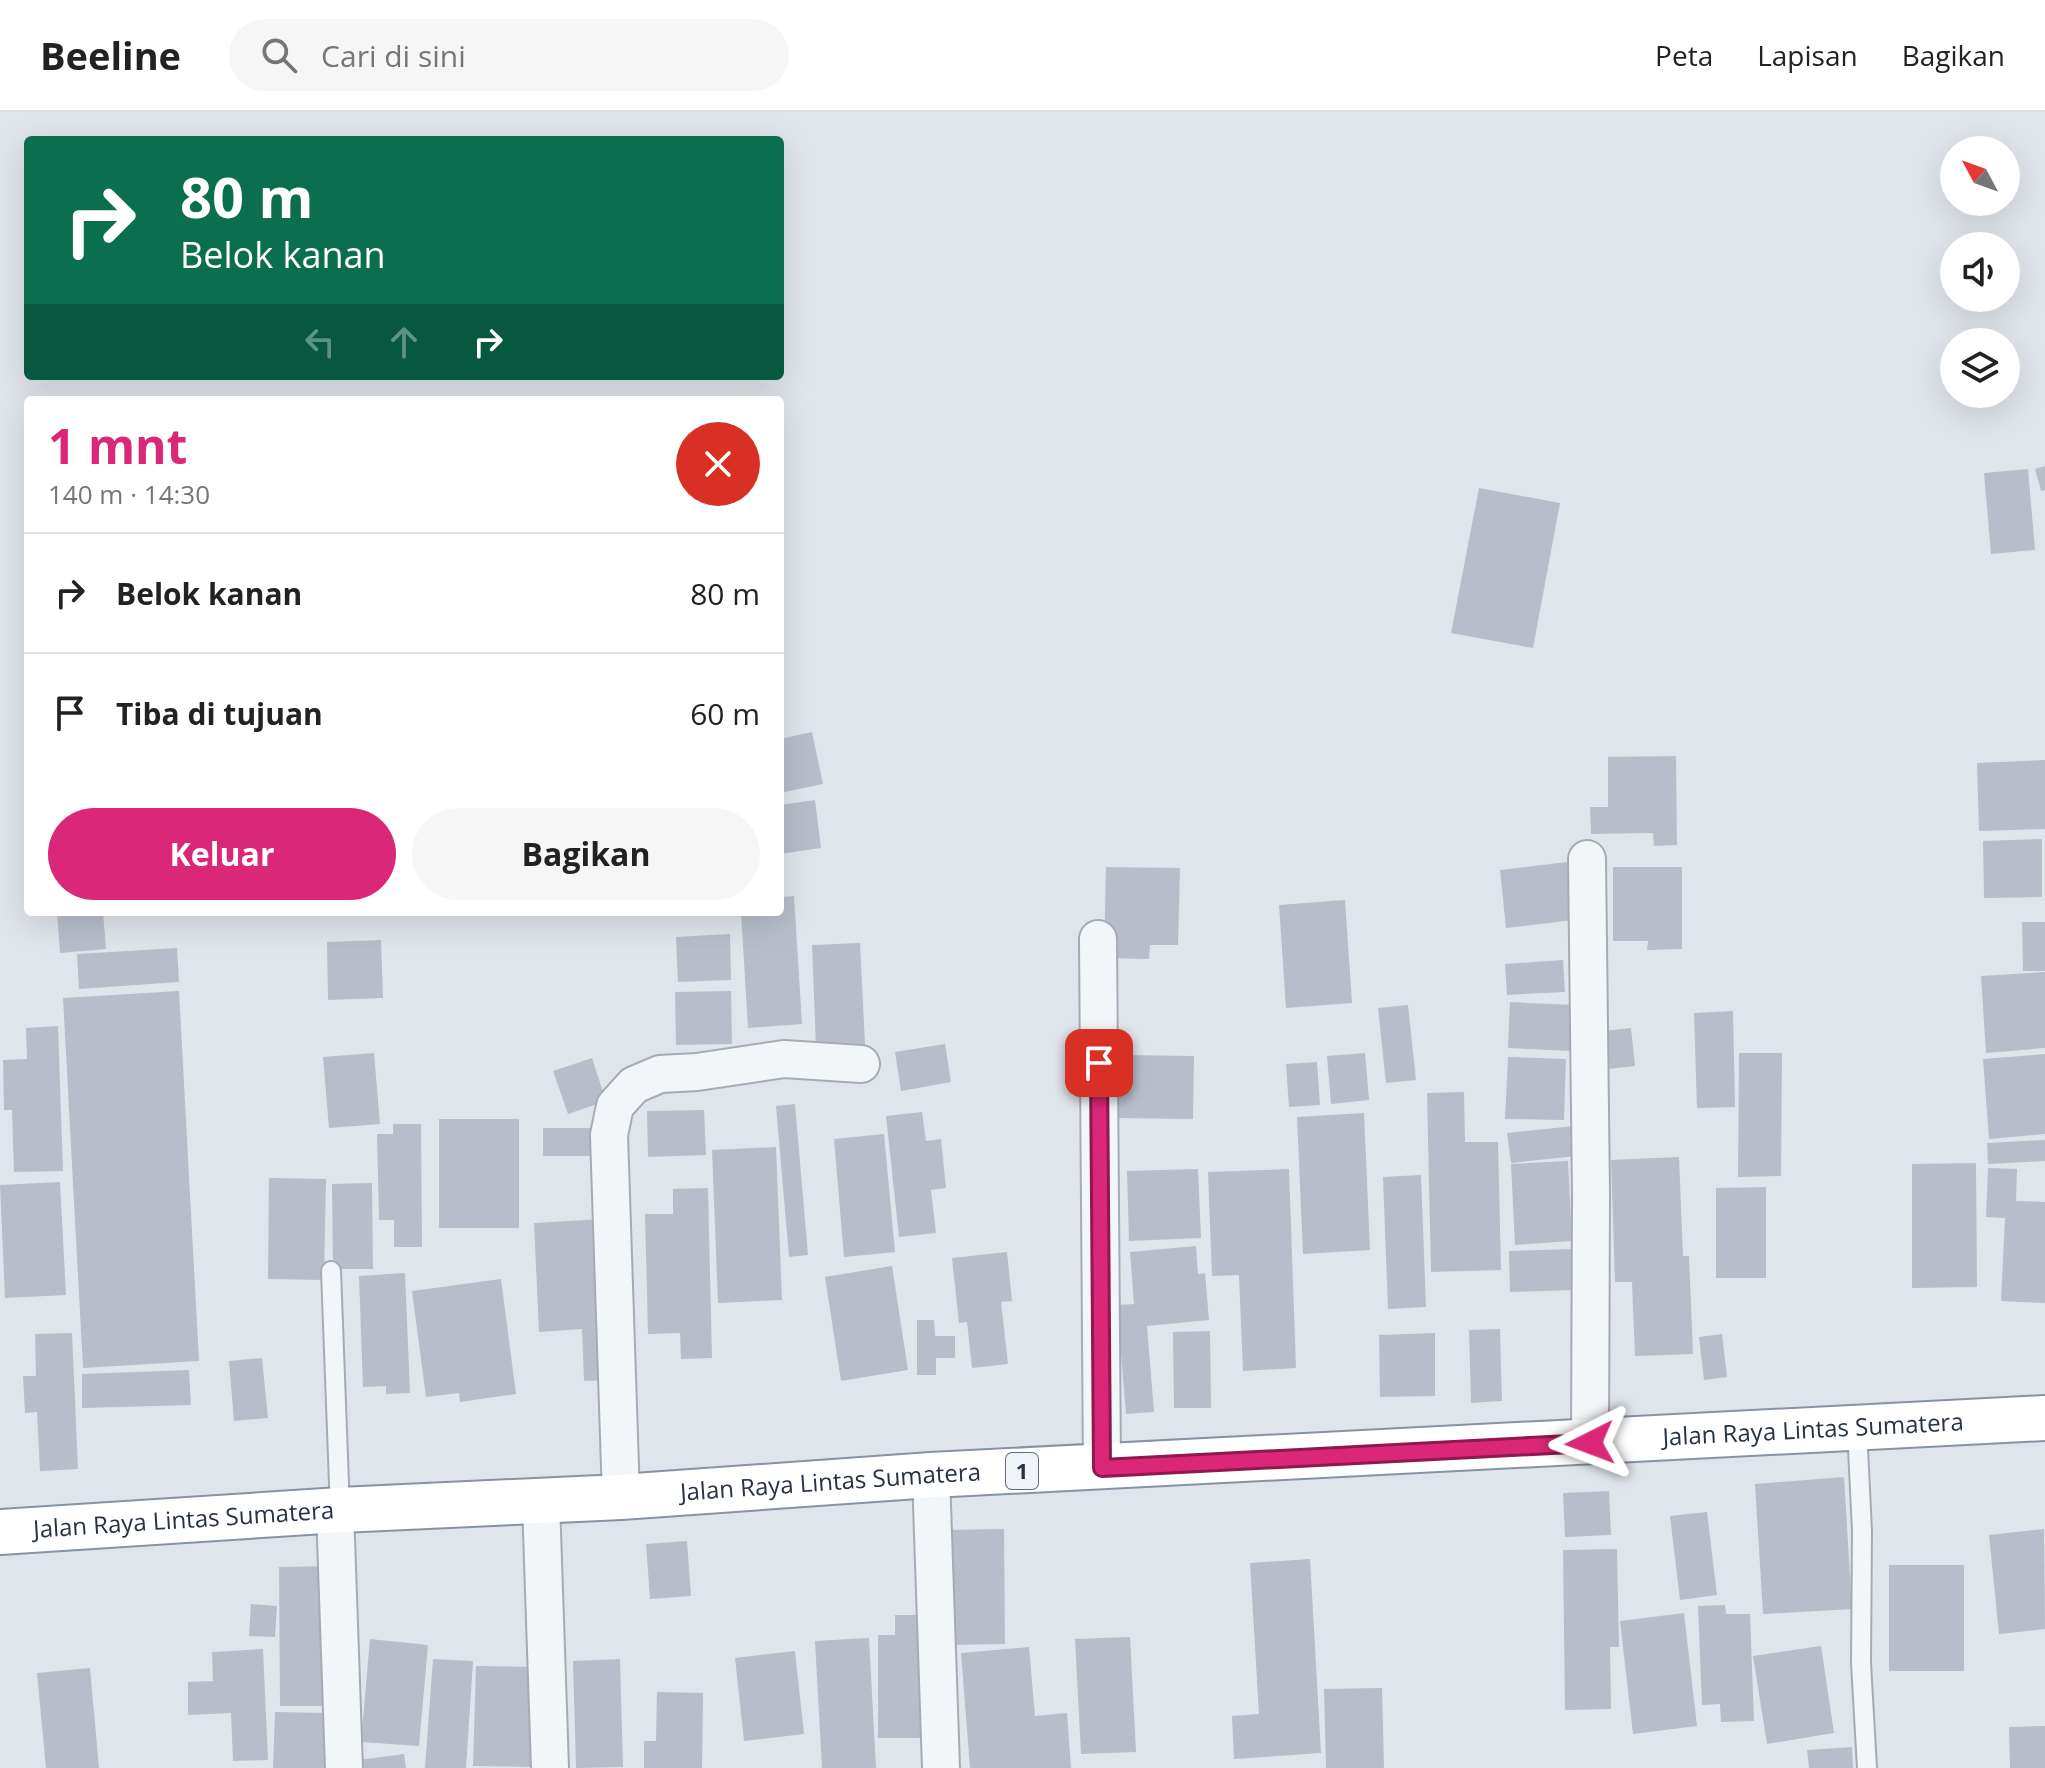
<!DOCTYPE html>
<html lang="id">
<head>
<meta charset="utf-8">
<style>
	:root { --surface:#fff; --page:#f6f6f6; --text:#222; --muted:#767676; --line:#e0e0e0; --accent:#db2777 }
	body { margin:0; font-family:"Open Sans",sans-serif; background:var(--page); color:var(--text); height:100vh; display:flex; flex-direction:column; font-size:30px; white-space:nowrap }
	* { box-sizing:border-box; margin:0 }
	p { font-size:26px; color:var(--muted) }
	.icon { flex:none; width:44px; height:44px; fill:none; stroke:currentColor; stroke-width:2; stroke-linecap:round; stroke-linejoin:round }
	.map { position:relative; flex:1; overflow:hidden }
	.drawer { position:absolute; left:24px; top:284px; width:760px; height:520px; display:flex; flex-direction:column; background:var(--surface); border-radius:8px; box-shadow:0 8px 32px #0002 }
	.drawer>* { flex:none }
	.guide { position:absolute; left:24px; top:24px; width:760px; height:244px; border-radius:8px; box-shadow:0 8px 32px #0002; background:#0b6e4f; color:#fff; overflow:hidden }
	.needle { width:52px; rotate:311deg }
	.fabs { position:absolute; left:1940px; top:24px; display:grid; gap:16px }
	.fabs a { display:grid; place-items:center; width:80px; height:80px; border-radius:50%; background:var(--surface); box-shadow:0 8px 32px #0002; font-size:40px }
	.pin { position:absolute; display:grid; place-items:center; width:68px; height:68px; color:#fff; margin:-34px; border-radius:16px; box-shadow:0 4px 12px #0006 }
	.me { position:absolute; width:88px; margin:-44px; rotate:267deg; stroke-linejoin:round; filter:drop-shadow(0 0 6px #0008) }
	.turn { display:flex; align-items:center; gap:28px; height:168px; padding:0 24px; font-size:36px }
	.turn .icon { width:104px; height:104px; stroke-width:2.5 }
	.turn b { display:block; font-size:56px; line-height:68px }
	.lanes { display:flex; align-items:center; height:76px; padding:0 24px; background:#0003; justify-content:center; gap:40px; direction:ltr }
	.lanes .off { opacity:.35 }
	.round { display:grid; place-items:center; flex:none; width:84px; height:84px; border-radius:42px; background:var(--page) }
	.headline { display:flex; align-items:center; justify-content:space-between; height:136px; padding:0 24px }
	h1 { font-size:48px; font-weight:700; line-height:60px; color:var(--accent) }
	.primary-button { display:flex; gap:16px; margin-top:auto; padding:16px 24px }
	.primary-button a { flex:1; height:92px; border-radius:48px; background:var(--accent); color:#fff; font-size:32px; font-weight:700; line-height:92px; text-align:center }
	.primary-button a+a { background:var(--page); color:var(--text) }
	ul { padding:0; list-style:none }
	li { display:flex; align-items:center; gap:24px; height:120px; padding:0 24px; border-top:2px solid var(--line) }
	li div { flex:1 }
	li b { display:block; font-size:30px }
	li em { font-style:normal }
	header { display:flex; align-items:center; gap:48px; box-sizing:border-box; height:112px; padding:0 40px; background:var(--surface); border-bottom:2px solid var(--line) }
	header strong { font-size:38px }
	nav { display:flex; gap:44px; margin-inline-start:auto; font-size:28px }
	.search { width:560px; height:72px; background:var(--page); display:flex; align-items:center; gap:20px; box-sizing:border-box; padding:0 28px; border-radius:44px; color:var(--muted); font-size:30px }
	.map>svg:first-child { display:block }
</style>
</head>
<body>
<header>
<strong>Beeline</strong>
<div class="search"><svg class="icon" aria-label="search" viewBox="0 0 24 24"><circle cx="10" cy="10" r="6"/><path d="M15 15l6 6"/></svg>Cari di sini</div>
<nav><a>Peta</a><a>Lapisan</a><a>Bagikan</a></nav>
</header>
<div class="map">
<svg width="2045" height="1656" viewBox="0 0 2045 1656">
	<rect width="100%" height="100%" fill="#e0e5eb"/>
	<g fill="#b7bec9">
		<polygon points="2045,354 2045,378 2041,379 2035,357"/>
		<polygon points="2028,357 2035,438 1991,442 1984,361"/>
		<polygon points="1479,376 1560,391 1533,536 1451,521"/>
		<polygon points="812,620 823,672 780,681 780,627"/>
		<polygon points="1676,644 1677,733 1654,734 1653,721 1591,722 1590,695 1608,695 1608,645"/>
		<polygon points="2045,648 2045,717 1979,719 1977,651"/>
		<polygon points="815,688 821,736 780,742 780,693"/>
		<polygon points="2042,727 2042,785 1984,786 1983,729"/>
		<polygon points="1567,750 1574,808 1506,816 1500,758"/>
		<polygon points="1106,755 1180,756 1178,833 1150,833 1149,847 1104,846"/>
		<polygon points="1613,755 1682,755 1682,837 1647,838 1648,829 1613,829"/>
		<polygon points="794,784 802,912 748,916 741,800 780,800 780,785"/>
		<polygon points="1345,788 1352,891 1286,896 1279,793"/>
		<polygon points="57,800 103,800 106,837 60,841"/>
		<polygon points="2022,810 2045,810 2045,859 2023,859"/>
		<polygon points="730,822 731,868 678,870 676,825"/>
		<polygon points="381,828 383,886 328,888 327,830"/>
		<polygon points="860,831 865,933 816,936 812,833"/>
		<polygon points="177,836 179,870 79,877 77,842"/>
		<polygon points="1563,848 1565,880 1507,883 1505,852"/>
		<polygon points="2045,860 2045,936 1986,941 1981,864"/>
		<polygon points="179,879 199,1249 83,1256 63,886"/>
		<polygon points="731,879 732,932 676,933 675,880"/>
		<polygon points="1510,890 1574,893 1571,939 1508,936"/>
		<polygon points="1408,893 1416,968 1386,971 1378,896"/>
		<polygon points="1733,899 1735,995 1697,996 1694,901"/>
		<polygon points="58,914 63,1059 14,1060 12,998 4,998 3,948 27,947 26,916"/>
		<polygon points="1631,916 1635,954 1608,957 1604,919"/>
		<polygon points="945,932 951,970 901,979 895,940"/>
		<polygon points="374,941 380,1012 329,1016 323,945"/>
		<polygon points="1365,941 1369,988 1331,992 1327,944"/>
		<polygon points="1739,941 1782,941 1781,1064 1738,1065"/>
		<polygon points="2045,942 2045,1022 1989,1027 1983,947"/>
		<polygon points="1120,943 1194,944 1193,1007 1118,1006"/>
		<polygon points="1508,945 1566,947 1564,1008 1505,1007"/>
		<polygon points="592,946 606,989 568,1002 553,959"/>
		<polygon points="1317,950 1320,993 1289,995 1286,952"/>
		<polygon points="1464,980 1465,1030 1498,1030 1501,1158 1431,1160 1427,981"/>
		<polygon points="795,992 808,1143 789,1145 776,994"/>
		<polygon points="704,998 706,1043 648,1045 647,999"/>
		<polygon points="922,1000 926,1029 941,1027 946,1076 931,1078 936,1121 899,1125 886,1004"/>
		<polygon points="1364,1001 1370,1138 1303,1142 1297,1005"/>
		<rect x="439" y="1007" width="80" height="109"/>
		<polygon points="393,1012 421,1012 422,1135 394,1135 394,1108 379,1108 377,1022 393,1022"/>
		<polygon points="1574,1014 1577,1044 1511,1051 1507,1021"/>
		<rect x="543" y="1016" width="51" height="28"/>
		<polygon points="884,1022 895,1140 844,1145 834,1027"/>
		<polygon points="2045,1028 2045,1049 1988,1052 1987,1031"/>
		<polygon points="776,1035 782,1188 718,1191 712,1038"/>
		<polygon points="1679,1045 1683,1144 1689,1144 1693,1242 1635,1244 1632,1170 1615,1170 1611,1048"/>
		<polygon points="1568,1049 1572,1129 1515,1133 1511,1052"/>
		<polygon points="1976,1051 1977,1175 1912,1176 1912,1052"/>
		<polygon points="1988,1056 2017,1057 2016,1089 2045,1090 2045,1191 2001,1189 2005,1106 1986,1105"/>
		<polygon points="1198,1057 1201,1126 1129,1129 1127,1059"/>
		<polygon points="1289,1057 1296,1256 1243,1259 1239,1163 1212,1164 1208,1060"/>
		<polygon points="1421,1063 1426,1195 1388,1197 1383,1065"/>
		<polygon points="269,1066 326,1067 324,1168 268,1167"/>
		<polygon points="60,1070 66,1183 5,1186 0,1073"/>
		<polygon points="372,1071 373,1157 333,1157 332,1072"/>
		<polygon points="1766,1075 1766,1166 1716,1166 1716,1076"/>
		<polygon points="708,1076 712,1246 681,1247 680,1221 648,1222 645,1102 673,1102 673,1077"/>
		<polygon points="603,1107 610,1268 584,1269 582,1217 539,1220 534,1111"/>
		<polygon points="1196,1134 1198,1162 1205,1161 1209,1208 1147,1214 1154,1300 1126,1302 1117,1193 1134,1192 1130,1140"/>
		<polygon points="1574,1137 1575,1178 1510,1180 1509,1139"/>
		<polygon points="1007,1140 1012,1189 1001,1190 1008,1252 972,1256 967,1210 959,1211 952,1146"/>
		<polygon points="892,1154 908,1258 841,1269 825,1165"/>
		<polygon points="405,1161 410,1281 386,1282 386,1274 363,1275 359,1164"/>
		<polygon points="501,1167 516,1282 460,1290 459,1281 426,1285 412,1179"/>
		<polygon points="917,1208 934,1208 935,1224 955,1224 955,1246 936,1246 936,1263 917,1263"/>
		<polygon points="1500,1217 1502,1289 1471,1291 1469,1218"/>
		<polygon points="1210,1219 1211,1296 1174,1296 1173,1220"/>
		<polygon points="72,1221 78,1357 40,1359 37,1300 25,1301 23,1264 36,1264 35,1222"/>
		<polygon points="1435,1221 1435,1284 1380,1285 1379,1223"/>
		<polygon points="1722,1222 1727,1265 1704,1268 1699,1225"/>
		<polygon points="262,1246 268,1306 234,1309 229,1249"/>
		<polygon points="189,1258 191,1293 82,1296 82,1262"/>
		<polygon points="1844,1365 1852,1497 1763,1502 1755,1372"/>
		<polygon points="1609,1379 1611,1423 1565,1425 1563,1381"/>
		<polygon points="1707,1400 1717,1483 1680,1488 1670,1404"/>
		<polygon points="1004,1417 1005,1532 948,1533 946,1418"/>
		<polygon points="2044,1417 2045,1517 1999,1522 1989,1423"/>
		<polygon points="687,1429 691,1484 650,1487 646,1432"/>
		<polygon points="1617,1437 1619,1535 1610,1535 1611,1597 1565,1598 1563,1438"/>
		<polygon points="1310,1447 1321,1641 1234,1647 1232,1604 1259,1602 1250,1451"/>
		<rect x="1889" y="1453" width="75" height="106"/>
		<polygon points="331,1454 331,1594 280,1594 279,1455"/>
		<polygon points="251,1492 277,1494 275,1525 249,1524"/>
		<polygon points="1725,1493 1726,1502 1750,1502 1754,1609 1721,1610 1720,1592 1702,1593 1698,1494"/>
		<polygon points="1684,1501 1697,1614 1633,1622 1620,1509"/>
		<polygon points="895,1503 921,1503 920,1626 878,1626 878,1523 895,1523"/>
		<polygon points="1130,1525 1136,1640 1081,1642 1075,1527"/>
		<polygon points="869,1526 876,1656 822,1656 815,1529"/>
		<polygon points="370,1527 428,1533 419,1634 361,1630"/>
		<polygon points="1821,1534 1834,1621 1767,1632 1753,1544"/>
		<polygon points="1029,1535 1035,1604 1067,1601 1071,1656 970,1656 961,1541"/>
		<polygon points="263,1537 268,1648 233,1649 231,1601 188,1603 188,1570 213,1569 212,1540"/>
		<polygon points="795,1539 804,1622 744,1629 735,1546"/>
		<polygon points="433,1547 473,1549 466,1656 425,1656"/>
		<polygon points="620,1547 623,1655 576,1656 573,1549"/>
		<polygon points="476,1554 539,1555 537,1655 473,1654"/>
		<polygon points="90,1556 99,1656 46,1656 37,1561"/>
		<polygon points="1382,1576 1384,1656 1326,1656 1324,1577"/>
		<polygon points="657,1580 703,1581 702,1656 644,1656 644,1629 656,1629"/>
		<polygon points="275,1600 327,1601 325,1656 273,1656"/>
		<polygon points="2045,1614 2045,1656 2010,1656 2009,1615"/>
		<polygon points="1852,1635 1853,1656 1809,1656 1807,1638"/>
		<polygon points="404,1642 406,1656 352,1656 351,1649"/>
	</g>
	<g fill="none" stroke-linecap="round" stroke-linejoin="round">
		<defs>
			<g id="service">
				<polyline points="331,1159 340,1398"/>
				<polyline points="1857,1316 1862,1419 1861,1551 1867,1656"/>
			</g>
			<g id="minor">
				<polyline points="1587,747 1591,1083 1590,1331"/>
				<polyline points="1098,827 1102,1356"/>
				<polyline points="931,1363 941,1656"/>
				<polyline points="621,1385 609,1023 615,994 634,973 660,962 697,960 784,947 861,952"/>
				<polyline points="541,1390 550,1656"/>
				<polyline points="335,1398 344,1656"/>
			</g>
			<g id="trunk">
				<path id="s1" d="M0 1420 340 1398 621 1385 931 1363 2045 1306"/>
			</g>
		</defs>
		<use href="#service" stroke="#a5acb6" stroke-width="22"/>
		<use href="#minor" stroke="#a5acb6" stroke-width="40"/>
		<use href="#trunk" stroke="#8693a3" stroke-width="48"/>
		<use href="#service" stroke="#f3f6f8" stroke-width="18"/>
		<use href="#minor" stroke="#f3f6f8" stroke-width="36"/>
		<use href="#trunk" stroke="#fff" stroke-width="44"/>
	</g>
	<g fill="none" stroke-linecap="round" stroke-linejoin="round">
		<defs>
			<polyline id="route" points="1099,951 1102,1356 1590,1331"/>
		</defs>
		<use href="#route" stroke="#8e194d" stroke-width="20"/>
		<use href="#route" stroke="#db2777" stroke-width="14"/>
	</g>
	<g text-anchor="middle" stroke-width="6" stroke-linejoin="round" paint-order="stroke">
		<rect fill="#f0f4f8" stroke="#636d7a" stroke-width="2" x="1006" y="1341" width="32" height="36" rx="6"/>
		<g font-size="22" font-weight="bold" fill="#273344">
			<text x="1022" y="1367">1</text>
		</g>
		<g font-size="24" fill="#273344" stroke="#f0f4f8">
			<text dy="8" stroke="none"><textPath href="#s1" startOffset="1816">Jalan Raya Lintas Sumatera</textPath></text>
			<text dy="8" stroke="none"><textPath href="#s1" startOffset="832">Jalan Raya Lintas Sumatera</textPath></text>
			<text dy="8" stroke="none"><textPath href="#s1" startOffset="184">Jalan Raya Lintas Sumatera</textPath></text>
		</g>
	</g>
</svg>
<div class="fabs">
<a><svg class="needle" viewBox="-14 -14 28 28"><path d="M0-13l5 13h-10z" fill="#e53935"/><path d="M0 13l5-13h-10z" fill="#767676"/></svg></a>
<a><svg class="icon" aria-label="sound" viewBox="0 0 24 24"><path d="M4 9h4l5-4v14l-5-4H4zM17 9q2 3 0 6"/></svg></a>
<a><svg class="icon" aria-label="layers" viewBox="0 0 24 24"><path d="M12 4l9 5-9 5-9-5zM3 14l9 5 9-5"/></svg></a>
</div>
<div class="pin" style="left:1099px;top:951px;background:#d93025"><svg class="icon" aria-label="arrive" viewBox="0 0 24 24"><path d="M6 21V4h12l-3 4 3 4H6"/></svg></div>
<svg class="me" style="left:1590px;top:1331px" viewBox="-20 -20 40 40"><path d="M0-17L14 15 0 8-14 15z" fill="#db2777" stroke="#fff" stroke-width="4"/></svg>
<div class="guide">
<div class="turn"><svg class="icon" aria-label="right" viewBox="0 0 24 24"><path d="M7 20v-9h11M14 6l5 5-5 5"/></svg><div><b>80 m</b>Belok kanan</div></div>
<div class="lanes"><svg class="icon off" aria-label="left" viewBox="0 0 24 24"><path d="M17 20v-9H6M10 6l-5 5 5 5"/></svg><svg class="icon off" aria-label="ahead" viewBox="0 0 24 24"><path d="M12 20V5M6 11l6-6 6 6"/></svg><svg class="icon" aria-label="right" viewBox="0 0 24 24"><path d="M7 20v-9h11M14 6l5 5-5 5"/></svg></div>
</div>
<section class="drawer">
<div class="headline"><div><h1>1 mnt</h1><p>140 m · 14:30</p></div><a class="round" style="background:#d93025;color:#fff"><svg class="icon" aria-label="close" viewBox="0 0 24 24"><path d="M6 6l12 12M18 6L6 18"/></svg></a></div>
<ul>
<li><svg class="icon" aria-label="right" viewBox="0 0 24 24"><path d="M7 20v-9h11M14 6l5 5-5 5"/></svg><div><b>Belok kanan</b></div><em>80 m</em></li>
<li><svg class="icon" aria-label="arrive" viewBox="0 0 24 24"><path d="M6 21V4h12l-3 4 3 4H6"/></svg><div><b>Tiba di tujuan</b></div><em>60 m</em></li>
</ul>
<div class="primary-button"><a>Keluar</a><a>Bagikan</a></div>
</section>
</div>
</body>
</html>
